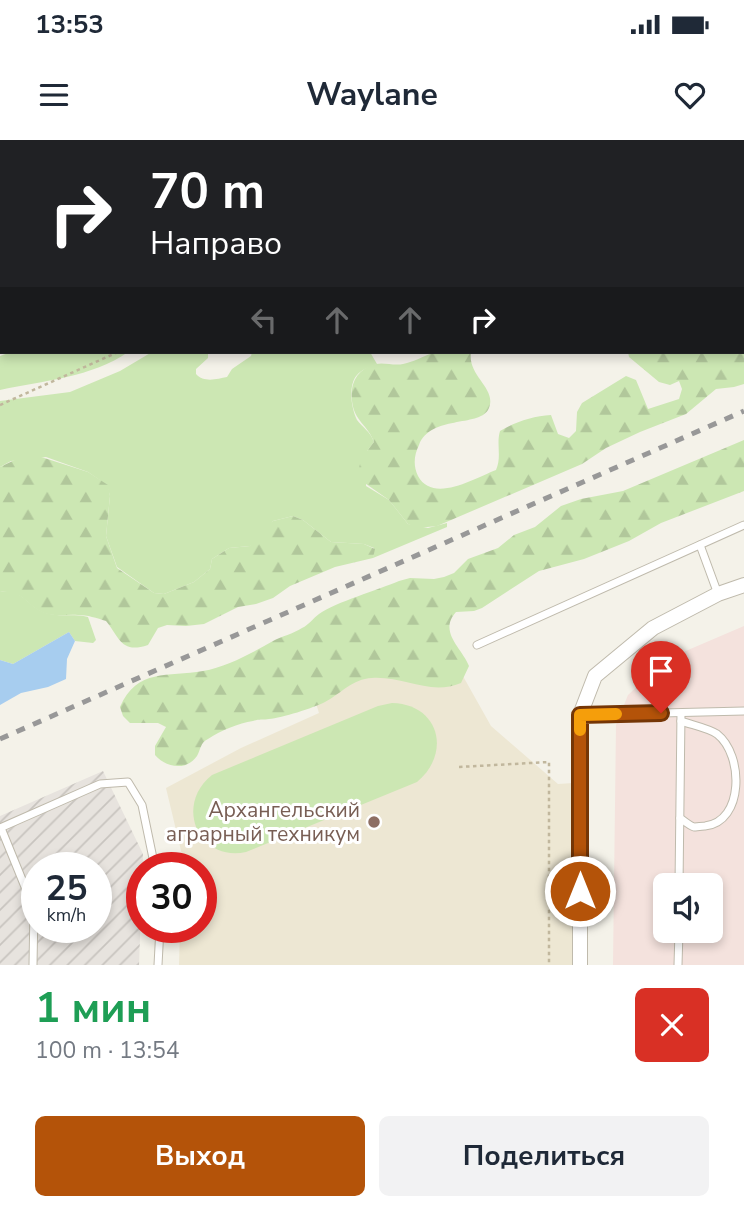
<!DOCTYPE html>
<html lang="ru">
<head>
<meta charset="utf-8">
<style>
	:root { --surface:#fff; --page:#f2f2f3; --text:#1f2937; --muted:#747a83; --accent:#b45309 }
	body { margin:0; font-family:"Nunito Sans",sans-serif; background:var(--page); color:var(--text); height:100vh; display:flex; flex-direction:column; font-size:26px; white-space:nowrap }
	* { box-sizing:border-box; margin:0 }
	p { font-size:23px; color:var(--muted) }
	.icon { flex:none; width:38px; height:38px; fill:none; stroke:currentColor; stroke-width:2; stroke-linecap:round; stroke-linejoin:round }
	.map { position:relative; height:825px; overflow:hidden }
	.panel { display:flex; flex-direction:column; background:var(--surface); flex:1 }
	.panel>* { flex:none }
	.guide { position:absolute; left:0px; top:0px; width:746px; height:214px; box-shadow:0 4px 10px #0003; background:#202124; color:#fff; overflow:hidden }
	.tools { position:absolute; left:653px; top:733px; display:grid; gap:14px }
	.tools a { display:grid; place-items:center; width:70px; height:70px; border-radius:10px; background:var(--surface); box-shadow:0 4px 10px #0003; font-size:35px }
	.speed { position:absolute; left:21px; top:712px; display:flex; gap:14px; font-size:35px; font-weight:700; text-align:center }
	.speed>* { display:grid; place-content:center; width:91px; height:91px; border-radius:50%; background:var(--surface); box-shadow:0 4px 10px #0003; line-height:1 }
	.speed small { font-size:18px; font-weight:400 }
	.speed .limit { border:10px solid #d22; background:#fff; color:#111 }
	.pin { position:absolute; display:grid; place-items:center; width:60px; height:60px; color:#fff; margin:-72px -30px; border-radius:50% 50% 50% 0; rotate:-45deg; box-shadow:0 0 7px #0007 }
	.pin .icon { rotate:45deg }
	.me { position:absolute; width:77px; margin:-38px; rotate:0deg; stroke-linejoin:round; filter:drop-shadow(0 0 5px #0008) }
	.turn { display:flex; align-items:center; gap:24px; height:147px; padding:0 35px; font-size:32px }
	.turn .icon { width:91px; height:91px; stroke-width:2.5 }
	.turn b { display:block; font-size:49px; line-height:60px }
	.lanes { display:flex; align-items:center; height:66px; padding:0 35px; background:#0003; justify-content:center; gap:35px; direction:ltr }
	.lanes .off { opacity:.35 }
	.round { display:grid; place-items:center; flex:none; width:74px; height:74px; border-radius:10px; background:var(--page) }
	.summary { display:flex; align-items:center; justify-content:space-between; height:119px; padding:0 35px }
	h1 { font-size:42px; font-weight:700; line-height:52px; color:#1e9e55 }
	.action { display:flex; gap:14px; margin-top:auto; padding:14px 35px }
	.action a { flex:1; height:80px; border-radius:10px; background:var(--accent); color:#fff; font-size:28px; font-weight:700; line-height:80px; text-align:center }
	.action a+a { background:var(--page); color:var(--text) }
	.status { display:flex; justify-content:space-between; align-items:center; height:49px; padding:0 35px; background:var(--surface); direction:ltr }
	.status svg { height:19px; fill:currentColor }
	header { display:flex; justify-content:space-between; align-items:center; height:91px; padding:0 35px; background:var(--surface); font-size:32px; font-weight:700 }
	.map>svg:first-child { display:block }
</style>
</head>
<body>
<div class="status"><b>13:53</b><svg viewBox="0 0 49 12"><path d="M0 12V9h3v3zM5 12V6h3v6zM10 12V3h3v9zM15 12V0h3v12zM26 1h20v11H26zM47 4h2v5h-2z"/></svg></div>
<header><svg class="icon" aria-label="menu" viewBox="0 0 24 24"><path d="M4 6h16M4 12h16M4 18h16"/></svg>Waylane<svg class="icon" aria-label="heart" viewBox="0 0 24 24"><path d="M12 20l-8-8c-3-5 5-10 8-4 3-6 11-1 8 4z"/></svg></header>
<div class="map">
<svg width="744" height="825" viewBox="0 0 744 825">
	<defs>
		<pattern id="industrial-furrows" width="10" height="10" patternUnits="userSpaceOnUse" patternTransform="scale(1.75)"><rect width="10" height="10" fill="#e7e3de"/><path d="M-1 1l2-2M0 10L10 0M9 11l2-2" fill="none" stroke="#c8c4bf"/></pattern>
		<pattern id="forest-firs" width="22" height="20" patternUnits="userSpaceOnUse" patternTransform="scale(1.75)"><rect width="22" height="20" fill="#cce7b3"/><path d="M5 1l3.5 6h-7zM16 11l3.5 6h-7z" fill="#b1c79b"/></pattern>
	</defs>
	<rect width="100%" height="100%" fill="#f4f2e9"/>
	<path fill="url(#industrial-furrows)" fill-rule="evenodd" d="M103 631 143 714 139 825H0V676ZM37 728H96V788H37Z"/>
	<polygon fill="#ede7d3" points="441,497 491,586 558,644 573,643 574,825 179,825 180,788 201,788 201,728 182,728 182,715 166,648 241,608 319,573 312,551"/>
	<path fill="#f4e2dd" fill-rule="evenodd" d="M744 486V825H613L616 585 628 555 667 519ZM665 746H710V791H665Z"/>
	<g fill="#cce7b3">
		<path d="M11 212H128C93 237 42 241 0 250V216Z"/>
		<path d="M152 212H208V218L196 229V234C204 243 217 239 227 237L232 229 251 216 252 212H370L377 224C370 227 362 229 357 235 348 245 351 268 357 280 363 288 370 291 374 302L367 311 366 346 389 360 408 384 428 388 447 383V387L373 418 374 408 364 404 331 402 303 380 293 376 273 381 250 406 229 408 212 419 210 429 194 442 164 454 154 453 117 427 106 396 110 356 107 345 88 332 46 317 11 321 0 327V261L70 252 120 231Z"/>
		<path d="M11 451C24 455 31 467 43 472 57 478 73 473 88 477L96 500 93 503 75 501 69 492 13 524 0 520V452Z"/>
		<path d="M392 563C439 564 452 613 417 642L246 712C198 722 174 665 212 635L378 566Z"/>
	</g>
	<g fill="url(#forest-firs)">
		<path d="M744 151V244L734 247 716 249 686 274 640 292 606 308 582 324 437 386 418 388 408 384 389 360 359 339C357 323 364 314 374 302 368 285 354 281 352 261 350 243 357 229 376 224 384 222 394 226 403 224 414 222 423 216 433 213 444 209 459 212 471 212 467 237 499 249 488 270 478 287 431 275 419 305 414 315 413 326 418 336 433 364 475 338 496 330 502 316 496 305 500 291 515 282 533 276 551 275L558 294 569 298 576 291 577 272 582 263 626 236 636 240 648 269 679 259 682 249 679 241 670 245 659 242 629 217 628 212H744Z"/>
		<path d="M744 300V351L661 383 629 401 584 419 539 431 482 468 474 471 456 472C438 492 462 508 469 526L461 543C430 556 404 536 372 538 352 539 342 553 325 562 313 568 282 578 269 579 264 580 258 579 253 581 239 583 220 591 208 599 200 603 201 609 197 616 186 632 165 627 155 615V606L166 587 158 583H130L123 576 120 567C137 528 168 537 203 531 227 527 252 513 273 501 282 496 293 494 302 488 309 485 313 478 319 474 336 462 378 450 399 441L410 438 434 439 444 437 454 433 468 419 498 408 514 395 535 387 561 366 581 359 623 351Z"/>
		<path d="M35 315 88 332 108 345 110 356 106 396 117 428 154 453 164 454 194 442 210 429 212 419 229 408 250 406 252 396 273 381 293 376 303 380 331 402 364 404 375 409 373 418 335 427 290 446 273 458 256 464 238 467 204 484 186 486 167 485 158 488 148 505C121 514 120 498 106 481 97 478 87 475 78 475 67 474 55 477 44 473 25 465 24 450 0 452V327L21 317Z"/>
	</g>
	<polygon fill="#a7cdef" points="69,492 75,501 67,519 66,539 48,547 21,553 0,565 0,520 13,524"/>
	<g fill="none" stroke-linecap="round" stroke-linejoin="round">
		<defs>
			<g id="service">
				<polyline points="345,2 348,0"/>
				<polyline points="473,2 474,0"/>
				<polyline points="687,2 690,0"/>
				<polyline points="700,405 718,454"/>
				<polyline points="477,505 744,385"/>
				<polyline points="580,575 744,571"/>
				<path d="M680 678C684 681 690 686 694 687 695 687 704 686 705 686 744 682 744 615 717 594 708 588 692 585 681 581"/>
				<polyline points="0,688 100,644 128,642 142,665 155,728"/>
				<polyline points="1,688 34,769 33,825"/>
				<polyline points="679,746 681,573"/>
				<polyline points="158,825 160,788"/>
				<polyline points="678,825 679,791"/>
			</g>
			<polyline id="minor" points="580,825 580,575 595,536 653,488 718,454 744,445"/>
		</defs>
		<use href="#service" stroke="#bfbaac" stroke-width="9"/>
		<use href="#minor" stroke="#bfbaac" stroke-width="16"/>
		<g stroke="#c1b79d" stroke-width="2.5" stroke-dasharray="3.5 3.5" stroke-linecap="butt">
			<polyline points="0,265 118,212"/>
			<polyline points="459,627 549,622 549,825"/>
		</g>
		<use href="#service" stroke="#fff" stroke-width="7"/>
		<use href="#minor" stroke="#fff" stroke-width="14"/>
		<polyline stroke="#989898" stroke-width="5" stroke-dasharray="9 9" stroke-linecap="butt" points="0,599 744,271"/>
	</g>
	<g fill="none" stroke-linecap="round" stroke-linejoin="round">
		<defs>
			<polyline id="route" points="580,751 580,575 661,573"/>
		</defs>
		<use href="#route" stroke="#753606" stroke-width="18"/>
		<use href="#route" stroke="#b45309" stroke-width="12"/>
		<polyline stroke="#f59e0b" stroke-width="12" points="580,590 580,575 616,574"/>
	</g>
	<circle fill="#8d6e63" stroke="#fff" stroke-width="2.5" cx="374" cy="682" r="7"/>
	<g text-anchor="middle" stroke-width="6" stroke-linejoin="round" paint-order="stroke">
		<g font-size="21" fill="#785e54" stroke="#fff" text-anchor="end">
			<text x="360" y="677">Архангельский<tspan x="360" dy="24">аграрный техникум</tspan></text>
		</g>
	</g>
</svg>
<div class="tools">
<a><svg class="icon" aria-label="sound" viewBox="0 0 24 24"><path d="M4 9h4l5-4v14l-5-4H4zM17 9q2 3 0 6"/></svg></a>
</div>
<div class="speed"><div>25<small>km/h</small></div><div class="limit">30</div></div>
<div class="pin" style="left:661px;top:573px;background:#d93025"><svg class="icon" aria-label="arrive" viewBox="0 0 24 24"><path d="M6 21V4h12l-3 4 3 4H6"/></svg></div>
<svg class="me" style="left:580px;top:751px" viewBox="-20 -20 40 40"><circle r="17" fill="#b45309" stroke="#fff" stroke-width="3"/><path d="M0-11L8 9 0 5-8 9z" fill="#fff"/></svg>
<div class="guide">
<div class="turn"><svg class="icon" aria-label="right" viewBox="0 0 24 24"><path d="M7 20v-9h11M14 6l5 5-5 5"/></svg><div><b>70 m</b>Направо</div></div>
<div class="lanes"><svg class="icon off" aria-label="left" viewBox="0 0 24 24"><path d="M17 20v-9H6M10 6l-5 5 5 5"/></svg><svg class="icon off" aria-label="ahead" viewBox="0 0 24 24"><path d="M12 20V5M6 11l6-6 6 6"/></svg><svg class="icon off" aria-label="ahead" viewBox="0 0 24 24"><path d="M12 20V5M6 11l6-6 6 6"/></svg><svg class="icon" aria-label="right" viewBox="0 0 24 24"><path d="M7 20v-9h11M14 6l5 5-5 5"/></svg></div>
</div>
</div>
<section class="panel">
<div class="summary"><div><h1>1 мин</h1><p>100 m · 13:54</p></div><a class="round" style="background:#d93025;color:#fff"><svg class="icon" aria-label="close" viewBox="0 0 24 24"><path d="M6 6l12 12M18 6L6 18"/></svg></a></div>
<div class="action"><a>Выход</a><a>Поделиться</a></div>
</section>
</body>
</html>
